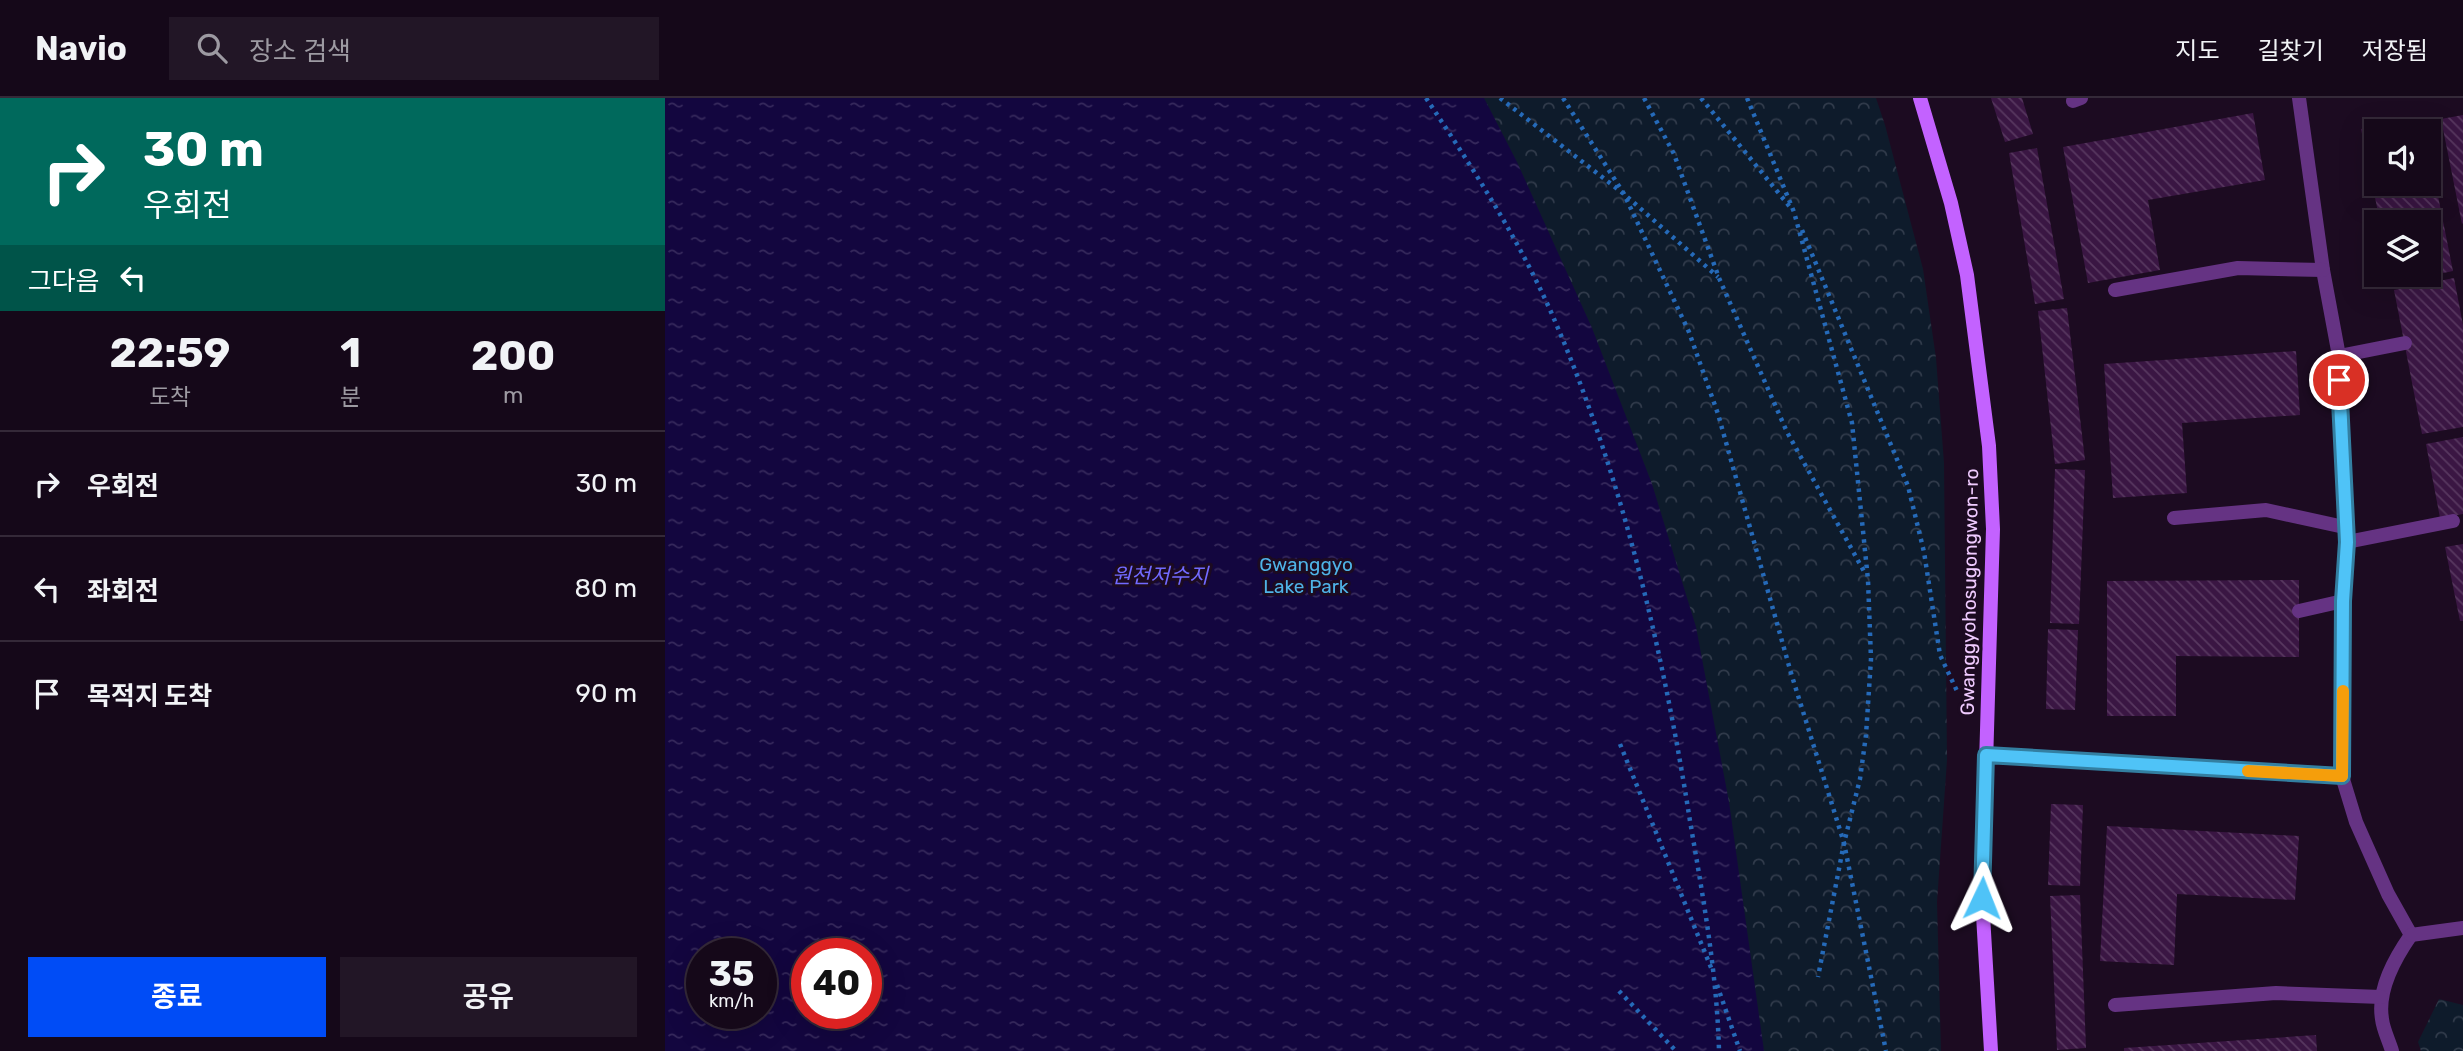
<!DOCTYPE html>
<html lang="ko">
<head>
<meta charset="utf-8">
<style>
	:root { --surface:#150819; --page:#221626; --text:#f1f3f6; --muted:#9d9aa2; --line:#342938; --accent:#004cf6 }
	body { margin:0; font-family:Rubik,"Noto Sans KR",sans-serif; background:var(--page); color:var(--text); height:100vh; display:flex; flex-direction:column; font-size:26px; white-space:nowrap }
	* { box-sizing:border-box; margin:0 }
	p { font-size:23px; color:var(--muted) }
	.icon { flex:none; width:38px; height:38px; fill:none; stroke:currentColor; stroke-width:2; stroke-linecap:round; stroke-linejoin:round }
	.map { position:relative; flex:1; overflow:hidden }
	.details { display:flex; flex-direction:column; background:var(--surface); width:665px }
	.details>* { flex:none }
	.guide { background:#00695c; color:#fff; overflow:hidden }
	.controls { position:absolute; left:1699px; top:21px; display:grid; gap:14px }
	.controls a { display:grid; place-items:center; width:77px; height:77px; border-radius:0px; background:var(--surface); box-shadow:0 7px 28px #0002,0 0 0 2px var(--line); font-size:35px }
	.speed { position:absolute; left:21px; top:840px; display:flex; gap:14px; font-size:35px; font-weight:700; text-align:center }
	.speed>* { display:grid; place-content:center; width:91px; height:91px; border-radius:50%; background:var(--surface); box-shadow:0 7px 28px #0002,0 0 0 2px var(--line); line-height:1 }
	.speed small { font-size:18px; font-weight:400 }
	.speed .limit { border:10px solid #d22; background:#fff; color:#111 }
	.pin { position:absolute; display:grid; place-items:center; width:60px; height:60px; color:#fff; margin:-30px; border:4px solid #fff; border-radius:50%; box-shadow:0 2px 7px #0007 }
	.me { position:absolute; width:77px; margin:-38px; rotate:2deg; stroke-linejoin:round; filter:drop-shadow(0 0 5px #0008) }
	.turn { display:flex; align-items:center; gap:24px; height:147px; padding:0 28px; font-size:32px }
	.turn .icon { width:91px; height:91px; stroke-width:2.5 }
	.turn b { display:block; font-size:49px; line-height:60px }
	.then { display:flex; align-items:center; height:66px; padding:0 28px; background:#0003; gap:14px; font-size:26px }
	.eta { display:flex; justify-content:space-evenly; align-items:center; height:119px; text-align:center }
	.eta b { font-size:42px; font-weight:700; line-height:49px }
	.primary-button { display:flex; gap:14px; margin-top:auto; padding:14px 28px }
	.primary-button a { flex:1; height:80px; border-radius:0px; background:var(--accent); color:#fff; font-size:28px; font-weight:700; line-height:80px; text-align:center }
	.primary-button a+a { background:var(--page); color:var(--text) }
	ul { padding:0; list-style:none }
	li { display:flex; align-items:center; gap:21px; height:105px; padding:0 28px; border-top:2px solid var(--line) }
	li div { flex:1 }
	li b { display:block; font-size:26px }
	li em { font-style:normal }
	header { display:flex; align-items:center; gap:42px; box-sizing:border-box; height:98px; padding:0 35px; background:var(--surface); border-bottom:2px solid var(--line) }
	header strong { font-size:33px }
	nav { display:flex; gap:38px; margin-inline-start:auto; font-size:24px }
	.search { width:490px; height:63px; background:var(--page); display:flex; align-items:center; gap:18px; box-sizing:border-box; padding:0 24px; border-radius:0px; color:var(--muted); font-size:26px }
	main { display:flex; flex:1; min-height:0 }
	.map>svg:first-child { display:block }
</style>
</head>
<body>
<header>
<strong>Navio</strong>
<div class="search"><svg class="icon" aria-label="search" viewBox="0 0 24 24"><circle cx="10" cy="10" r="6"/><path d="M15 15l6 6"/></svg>장소 검색</div>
<nav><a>지도</a><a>길찾기</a><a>저장됨</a></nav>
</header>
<main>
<section class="details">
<div class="guide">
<div class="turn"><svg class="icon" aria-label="right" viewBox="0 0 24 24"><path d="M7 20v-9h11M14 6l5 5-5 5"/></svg><div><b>30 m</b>우회전</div></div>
<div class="then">그다음<svg class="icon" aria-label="left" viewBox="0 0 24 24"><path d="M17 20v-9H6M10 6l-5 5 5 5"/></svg></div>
</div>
<div class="eta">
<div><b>22:59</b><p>도착</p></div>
<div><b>1</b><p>분</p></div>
<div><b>200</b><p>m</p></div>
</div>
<ul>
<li><svg class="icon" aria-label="right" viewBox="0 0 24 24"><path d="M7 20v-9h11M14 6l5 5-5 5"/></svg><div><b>우회전</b></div><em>30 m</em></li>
<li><svg class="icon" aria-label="left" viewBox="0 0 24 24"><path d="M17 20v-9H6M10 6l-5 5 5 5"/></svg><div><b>좌회전</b></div><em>80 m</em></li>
<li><svg class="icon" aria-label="arrive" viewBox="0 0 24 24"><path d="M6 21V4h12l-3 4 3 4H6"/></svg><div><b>목적지 도착</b></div><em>90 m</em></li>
</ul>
<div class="primary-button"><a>종료</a><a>공유</a></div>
</section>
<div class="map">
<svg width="1798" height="953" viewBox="0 0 1798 953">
	<defs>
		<pattern id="forest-crowns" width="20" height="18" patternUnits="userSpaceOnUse" patternTransform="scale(1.75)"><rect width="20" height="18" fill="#0e1b2b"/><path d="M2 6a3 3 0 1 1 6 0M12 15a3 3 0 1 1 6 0" fill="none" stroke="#313b4b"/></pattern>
		<pattern id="water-ripples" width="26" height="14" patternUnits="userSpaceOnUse" patternTransform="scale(1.75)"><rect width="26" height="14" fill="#13063f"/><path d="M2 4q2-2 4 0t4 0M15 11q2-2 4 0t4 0" fill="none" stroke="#36295c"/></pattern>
		<pattern id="building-back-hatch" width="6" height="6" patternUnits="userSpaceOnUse" patternTransform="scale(1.75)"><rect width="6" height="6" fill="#3a1643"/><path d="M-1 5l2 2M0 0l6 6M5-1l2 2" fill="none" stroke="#57375f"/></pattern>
	</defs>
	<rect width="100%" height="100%" fill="#1c0b21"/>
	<g fill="url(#forest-crowns)" fill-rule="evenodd">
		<path d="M0 0H1211L1220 27 1258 171 1271 260 1279 365 1282 662 1272 804 1276 953H0ZM37 856H96V915H37ZM142 856H201V915H142Z"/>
		<polygon points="1774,901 1798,907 1798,953 1756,953 1753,944"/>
	</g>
	<path fill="url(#water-ripples)" fill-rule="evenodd" d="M0 0H819L852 64 927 230 987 386 1031 529 1064 704 1099 953H0ZM37 856H96V915H37ZM142 856H201V915H142Z"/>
	<g fill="url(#building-back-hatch)">
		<polygon points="1326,0 1357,0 1368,36 1340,44"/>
		<polygon points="1588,15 1600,82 1483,102 1495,172 1423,185 1398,49"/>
		<polygon points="1798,17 1798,125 1797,126 1776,21"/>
		<polygon points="1758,19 1760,33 1712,33 1712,86 1764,86 1765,58 1788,173 1764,178 1764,124 1715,124 1696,31"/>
		<polygon points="1372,50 1399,201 1370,206 1344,55"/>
		<polygon points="1725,177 1763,177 1763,178 1727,185"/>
		<polygon points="1789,180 1798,227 1798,329 1757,336 1729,192"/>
		<polygon points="1402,210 1420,362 1390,366 1373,213"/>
		<polygon points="1631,253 1635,317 1517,325 1522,395 1448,400 1439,266"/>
		<polygon points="1798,339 1798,416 1775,420 1761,346"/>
		<polygon points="1390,371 1420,372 1414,526 1385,525"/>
		<polygon points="1798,446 1798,523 1795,523 1780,449"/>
		<polygon points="1634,482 1634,559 1511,558 1511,618 1442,618 1442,483"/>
		<polygon points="1383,531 1413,532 1410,612 1381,611"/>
		<polygon points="1386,706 1418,707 1415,788 1383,787"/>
		<polygon points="1442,728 1634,738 1630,802 1512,796 1509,867 1435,863"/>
		<polygon points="1415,797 1421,950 1392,952 1385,798"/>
		<polygon points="1651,937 1652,953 1459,953 1459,950"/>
	</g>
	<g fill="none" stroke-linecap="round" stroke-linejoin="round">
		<g stroke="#256ab9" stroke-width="4.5" stroke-dasharray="3.5 5" stroke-linecap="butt">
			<path d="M761 0C807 69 852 138 886 214 956 373 998 552 1025 723 1038 799 1052 875 1054 953"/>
			<polyline points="835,0 959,96 1053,179"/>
			<polyline points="898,0 959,96 1024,234 1053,316 1126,575 1179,745 1221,953"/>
			<polyline points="979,0 1009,56 1054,180 1122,334 1201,477"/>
			<polyline points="1036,0 1125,109"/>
			<polyline points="1082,0 1129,114 1187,325 1203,482 1206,561 1201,637 1195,681 1179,745 1153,879"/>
			<polyline points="1137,132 1243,388 1259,454 1275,557 1292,593"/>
			<polyline points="955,646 1047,872"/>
			<polyline points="1052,887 1075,953"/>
			<polyline points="954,893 1011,953"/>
		</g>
		<g stroke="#653383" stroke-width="14">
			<path d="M1634 0 1658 172 1674 258 1682 444 1678 503 1677 678 1691 724 1723 796 1746 837C1730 860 1712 891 1717 921 1718 931 1724 943 1727 953"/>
			<polyline points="1408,3 1416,0"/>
			<polyline points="1450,192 1573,170 1658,172"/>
			<polyline points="1674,258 1740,245"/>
			<polyline points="1509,420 1601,412 1679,429"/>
			<polyline points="1682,444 1788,423"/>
			<polyline points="1634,513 1678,503"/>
			<polyline points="1321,658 1677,678"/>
			<polyline points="1746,837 1798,830"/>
			<polyline points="1450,907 1611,895 1716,899"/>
		</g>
		<polyline stroke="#c362ff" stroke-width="14" points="1255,0 1286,105 1302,177 1324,348 1328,431 1317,800 1326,953"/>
	</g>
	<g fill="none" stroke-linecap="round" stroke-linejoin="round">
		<defs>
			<polyline id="route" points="1317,800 1321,657 1677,678 1678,503 1682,444 1674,282"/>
		</defs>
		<use href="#route" stroke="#337fa1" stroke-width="18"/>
		<use href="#route" stroke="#4fc3f7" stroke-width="12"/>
		<polyline stroke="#f59e0b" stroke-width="12" points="1583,673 1677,678 1678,593"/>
	</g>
	<g text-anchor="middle" stroke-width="6" stroke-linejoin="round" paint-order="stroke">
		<g font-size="19" fill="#4fb3e7" stroke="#1c0b21">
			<text x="641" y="473">Gwanggyo<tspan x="641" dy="22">Lake Park</tspan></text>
		</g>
		<g font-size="19" fill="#f0cbff" stroke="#1c0b21">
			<text transform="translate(1304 494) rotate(-89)" y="7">Gwanggyohosugongwon-ro</text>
		</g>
		<g font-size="21" font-style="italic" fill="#726aff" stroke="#1c0b21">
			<text x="495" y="485">원천저수지</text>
		</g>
	</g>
</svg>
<div class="controls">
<a><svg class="icon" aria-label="sound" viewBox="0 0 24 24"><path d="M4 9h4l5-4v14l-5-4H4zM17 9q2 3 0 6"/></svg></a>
<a><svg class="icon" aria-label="layers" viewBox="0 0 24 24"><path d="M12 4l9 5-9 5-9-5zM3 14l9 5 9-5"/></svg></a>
</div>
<div class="speed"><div>35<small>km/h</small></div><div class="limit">40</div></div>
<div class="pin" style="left:1674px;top:282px;background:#d93025"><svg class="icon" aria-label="arrive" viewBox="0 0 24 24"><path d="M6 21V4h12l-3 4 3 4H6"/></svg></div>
<svg class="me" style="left:1317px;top:800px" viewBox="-20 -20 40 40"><path d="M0-17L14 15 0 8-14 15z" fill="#4fc3f7" stroke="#fff" stroke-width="4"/></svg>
</div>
</main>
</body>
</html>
